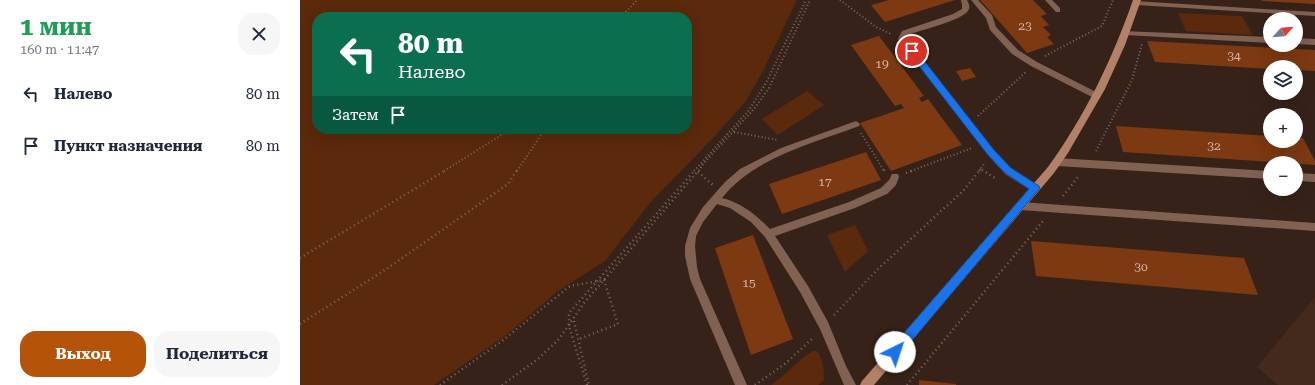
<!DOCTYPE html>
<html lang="ru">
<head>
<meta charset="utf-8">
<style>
	:root { --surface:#fff; --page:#f6f6f7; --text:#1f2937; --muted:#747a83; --accent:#b45309 }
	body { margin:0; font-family:"Roboto Serif",serif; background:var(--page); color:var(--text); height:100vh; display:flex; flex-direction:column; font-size:15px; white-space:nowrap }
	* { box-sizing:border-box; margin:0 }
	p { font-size:13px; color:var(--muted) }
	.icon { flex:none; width:22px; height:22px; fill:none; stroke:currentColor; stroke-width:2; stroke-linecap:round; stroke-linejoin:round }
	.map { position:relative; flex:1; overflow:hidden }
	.drawer { display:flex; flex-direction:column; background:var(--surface); width:300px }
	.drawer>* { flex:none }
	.top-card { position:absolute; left:12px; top:12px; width:380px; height:122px; border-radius:16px; box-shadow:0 4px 16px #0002; background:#0b6e4f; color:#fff; overflow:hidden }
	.needle { width:26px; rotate:64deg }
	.buttons { position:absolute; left:963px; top:12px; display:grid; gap:8px }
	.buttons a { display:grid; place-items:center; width:40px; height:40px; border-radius:50%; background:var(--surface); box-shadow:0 4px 16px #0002; font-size:20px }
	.pin { position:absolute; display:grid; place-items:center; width:34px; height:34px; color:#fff; margin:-17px; border:2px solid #fff; border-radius:50%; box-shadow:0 1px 4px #0007 }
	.me { position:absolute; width:44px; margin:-22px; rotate:41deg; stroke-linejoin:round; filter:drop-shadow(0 0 3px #0008) }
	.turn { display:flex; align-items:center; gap:14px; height:84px; padding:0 20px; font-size:18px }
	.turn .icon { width:52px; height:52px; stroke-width:2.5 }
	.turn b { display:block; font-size:28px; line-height:34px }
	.then { display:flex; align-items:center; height:38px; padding:0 20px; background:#0003; gap:8px; font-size:15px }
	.round { display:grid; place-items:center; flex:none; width:42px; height:42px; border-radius:16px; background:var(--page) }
	.summary { display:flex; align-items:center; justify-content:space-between; height:68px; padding:0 20px }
	h1 { font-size:24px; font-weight:700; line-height:30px; color:#1e9e55 }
	.primary-button { display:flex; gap:8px; margin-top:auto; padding:8px 20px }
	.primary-button a { flex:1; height:46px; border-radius:16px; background:var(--accent); color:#fff; font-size:16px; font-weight:700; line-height:46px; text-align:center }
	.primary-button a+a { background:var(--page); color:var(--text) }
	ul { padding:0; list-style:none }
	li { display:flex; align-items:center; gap:12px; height:52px; padding:0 20px }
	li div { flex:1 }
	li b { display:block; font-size:15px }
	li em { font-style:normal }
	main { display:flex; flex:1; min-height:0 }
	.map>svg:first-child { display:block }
</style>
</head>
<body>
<main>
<section class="drawer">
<div class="summary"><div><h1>1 мин</h1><p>160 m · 11:47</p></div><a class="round"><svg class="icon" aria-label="close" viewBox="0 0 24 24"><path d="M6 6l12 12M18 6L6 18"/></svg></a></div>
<ul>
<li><svg class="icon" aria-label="left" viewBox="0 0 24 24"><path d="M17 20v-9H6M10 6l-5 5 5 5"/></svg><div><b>Налево</b></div><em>80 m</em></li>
<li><svg class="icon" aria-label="arrive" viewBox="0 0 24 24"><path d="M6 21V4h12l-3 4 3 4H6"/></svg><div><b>Пункт назначения</b></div><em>80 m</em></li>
</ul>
<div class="primary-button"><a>Выход</a><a>Поделиться</a></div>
</section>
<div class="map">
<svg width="1015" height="385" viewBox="0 0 1015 385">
	<rect width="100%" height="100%" fill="#362218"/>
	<polygon fill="#442a1d" points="1015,297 1015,385 978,385 957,367"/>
	<g fill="#5b290c" fill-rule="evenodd">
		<path d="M0 0H497L463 71 446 101 416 135 350 203 305 261 258 291 205 336 134 385H0ZM17 17H387V129H17Z"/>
		<polygon points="878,13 942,16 953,35 886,31"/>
		<polygon points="507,91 524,105 478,135 462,119"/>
		<polygon points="555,225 568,251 545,272 527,235"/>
		<path d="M513 351H517C523 359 524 370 524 380L518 385H471C486 375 499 359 513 351Z"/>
	</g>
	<g fill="#7c3912">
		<polygon points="589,0 655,0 585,22 571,5"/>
		<polygon points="680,0 733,0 747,14 741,16 749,25 743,27 751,35 747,37 754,44 727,53"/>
		<polygon points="962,0 1015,0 1015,4 962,1"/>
		<polygon points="579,36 624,96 619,98 622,102 628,99 662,145 591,171 560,123 604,108 601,104 595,106 551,45"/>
		<polygon points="847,41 1015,50 1015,71 996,70 996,67 970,67 970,69 855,62"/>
		<polygon points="670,68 676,77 662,81 656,71"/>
		<polygon points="816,126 970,136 970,141 996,141 996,138 1003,138 1015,161 1015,165 823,152"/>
		<polygon points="566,152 581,180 482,214 469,184"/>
		<polygon points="453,235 493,339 451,355 415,248"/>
		<polygon points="731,241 944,258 958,295 736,276"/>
		<polygon points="619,380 656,384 656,385 619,385"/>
	</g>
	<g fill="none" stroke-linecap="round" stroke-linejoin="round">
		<g stroke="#7c6b62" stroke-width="2" stroke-dasharray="1 2.5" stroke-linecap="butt">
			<polyline points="540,0 576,27 591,34"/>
			<polyline points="321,17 337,0"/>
			<polyline points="745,56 802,26 813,0"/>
			<polyline points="678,116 726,72"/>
			<polyline points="434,132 478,140"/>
			<polyline points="561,133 584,171"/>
			<polyline points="796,151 832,80 842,44"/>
			<polyline points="680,169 683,171"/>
			<polyline points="144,171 211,129"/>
			<polyline points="217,171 245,129"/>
			<polyline points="394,171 449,110 466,83 506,0"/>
			<polyline points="399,171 403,164 454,109 469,88 510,0"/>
			<polyline points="611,171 672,148"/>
			<polyline points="679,171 685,163"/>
		</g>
		<g stroke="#7c6b62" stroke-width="2.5" stroke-dasharray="1 3.5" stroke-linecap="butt">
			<polyline points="584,170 585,172"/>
			<polyline points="682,170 695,178"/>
			<polyline points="398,172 413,185"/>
			<polyline points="606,173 614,170"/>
			<polyline points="763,196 778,177"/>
			<polyline points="0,258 146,170"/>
			<polyline points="534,315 578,269 663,191 680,170"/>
			<polyline points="274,321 289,385"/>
			<polyline points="0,324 88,268 208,184 217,170"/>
			<polyline points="140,385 202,341 270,286 304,280 318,324 279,339"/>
			<polyline points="202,385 238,359 259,339 284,303 399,170"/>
			<polyline points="287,385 269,326 269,313 395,170"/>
			<polyline points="455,385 486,363 514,337"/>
			<polyline points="607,385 743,221"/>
		</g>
		<g fill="#806152" fill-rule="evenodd">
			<path d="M661 0H667C669 4 671 8 667 12 659 21 621 30 608 35L606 39 694 151 711 168 738 185 739 188 738 191H732L705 174 688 155 598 39 602 31 653 14 662 9V5Z"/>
			<polygon points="671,0 678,0 692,15 696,27 718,50 737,62 800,94 801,96 800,98 794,98 731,66 712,54 690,30 686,18"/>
			<polygon points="745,0 752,0 760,8 760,12 756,12"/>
			<polygon points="834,1 1015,12 1015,16 836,5 833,3"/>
			<polygon points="822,31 970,37 970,43 825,35 822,35"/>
			<polygon points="996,38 1015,39 1015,45 996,44"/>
			<path d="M556 121 560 124 559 126C511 144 455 157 422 198 442 203 456 215 470 229L549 202 581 188 589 180 592 174H598L599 177 596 185 587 194 555 208 475 236 508 286 528 322 546 366 556 385H544L520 329 500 292 465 237 451 222 430 208 417 204 403 222 396 236 395 246 397 267 400 279 447 385H435L390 279 385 256V246L390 228 403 207 425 182 440 169 481 148Z"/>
			<polygon points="757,158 970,171 970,179 757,166 754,164 753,162 754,160"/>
			<polygon points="996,173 1015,174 1015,182 996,181"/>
			<polygon points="720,202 1015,223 1015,231 720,210 717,209 715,206 717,203"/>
		</g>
		<path fill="#b38168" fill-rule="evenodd" d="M833 0H841L825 45 805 89 768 153 754 173 574 385H560L562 381 748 167C785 116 812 60 833 0Z"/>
	</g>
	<polygon fill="#1a73e8" stroke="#114b97" points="612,48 615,49 694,150 711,168 739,186 740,188 599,356 595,357 591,356 589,352 591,348 729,189 705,173 688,155 609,53 609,49"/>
	<g text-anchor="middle" stroke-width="4" stroke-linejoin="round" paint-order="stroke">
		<g font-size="12" fill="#d4b9ab">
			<text x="725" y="30">23</text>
			<text x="934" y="60">34</text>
			<text x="582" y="68">19</text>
			<text x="914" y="150">32</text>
			<text x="525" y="186">17</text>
			<text x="841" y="271">30</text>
			<text x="449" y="287">15</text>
		</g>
	</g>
</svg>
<div class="buttons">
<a><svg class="needle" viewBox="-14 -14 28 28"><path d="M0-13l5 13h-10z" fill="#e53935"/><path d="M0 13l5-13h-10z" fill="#747a83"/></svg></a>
<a><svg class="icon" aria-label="layers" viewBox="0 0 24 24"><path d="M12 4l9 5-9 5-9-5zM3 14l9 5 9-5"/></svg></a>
<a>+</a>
<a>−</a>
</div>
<div class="pin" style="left:612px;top:51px;background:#d93025"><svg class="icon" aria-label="arrive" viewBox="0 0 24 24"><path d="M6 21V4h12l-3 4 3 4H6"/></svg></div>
<svg class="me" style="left:595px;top:352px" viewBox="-20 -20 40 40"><circle r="19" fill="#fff"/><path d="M0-13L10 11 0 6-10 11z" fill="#1a73e8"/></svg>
<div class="top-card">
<div class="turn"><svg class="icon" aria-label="left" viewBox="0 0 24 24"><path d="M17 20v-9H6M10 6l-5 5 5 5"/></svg><div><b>80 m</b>Налево</div></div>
<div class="then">Затем<svg class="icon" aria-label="arrive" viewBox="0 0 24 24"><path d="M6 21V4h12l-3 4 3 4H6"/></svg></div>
</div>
</div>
</main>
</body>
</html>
